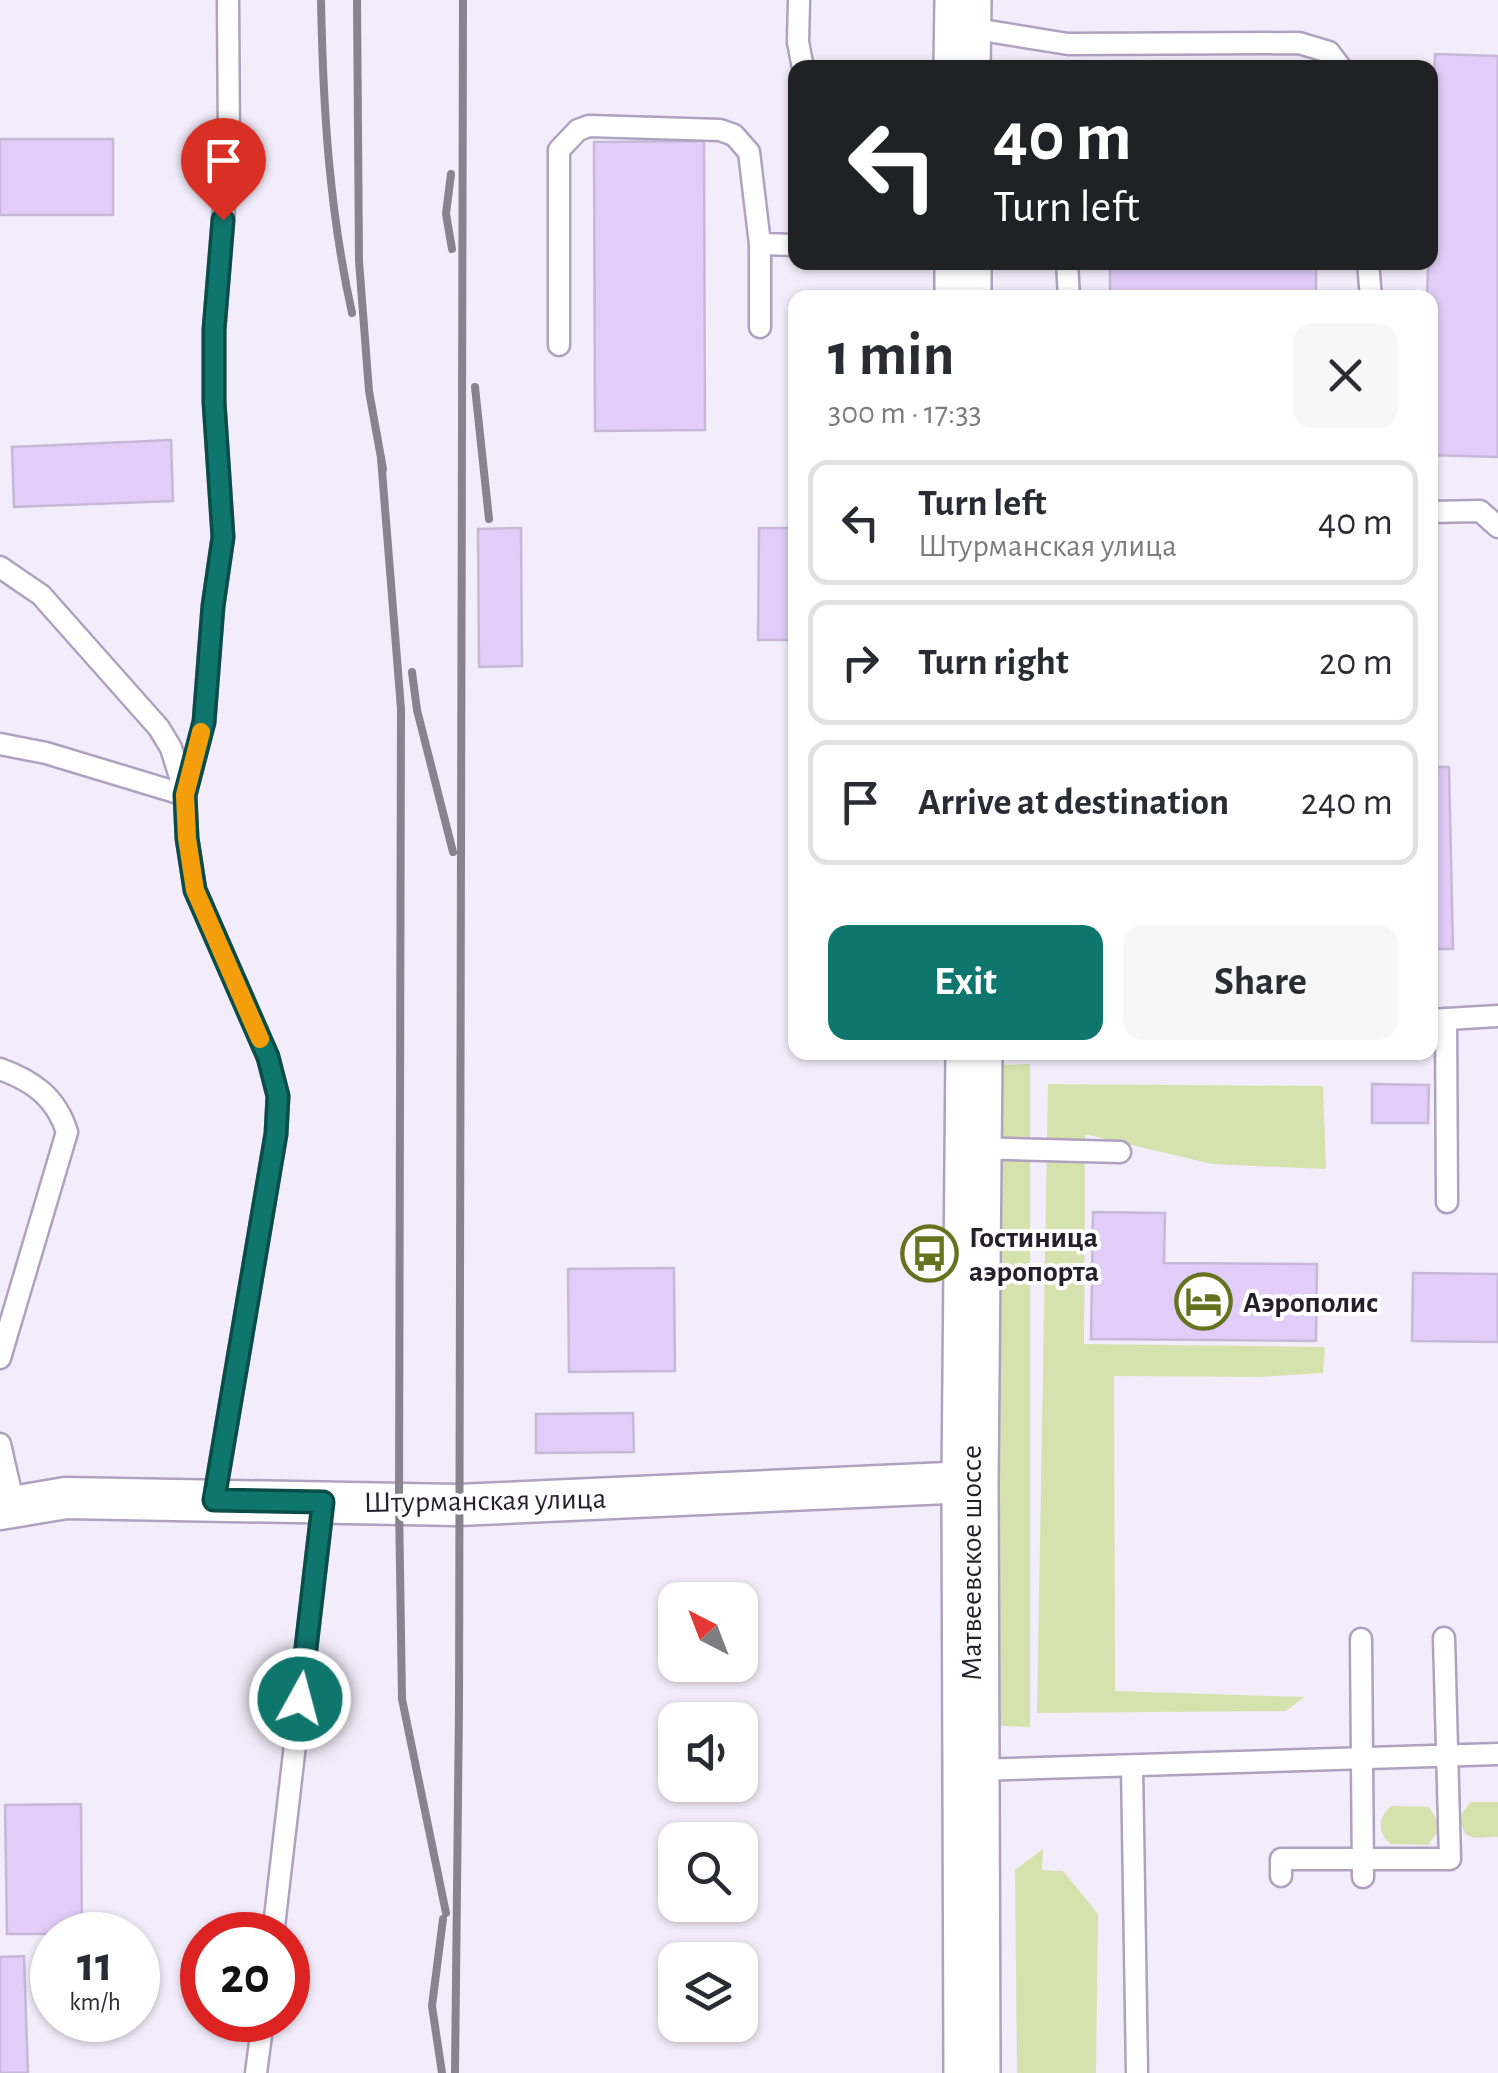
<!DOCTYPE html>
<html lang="en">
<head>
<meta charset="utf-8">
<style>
	:root { --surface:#fff; --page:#f7f7f7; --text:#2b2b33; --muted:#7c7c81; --line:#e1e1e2; --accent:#0f766e }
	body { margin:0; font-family:"Alegreya Sans",sans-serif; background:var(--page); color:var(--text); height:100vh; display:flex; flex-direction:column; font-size:38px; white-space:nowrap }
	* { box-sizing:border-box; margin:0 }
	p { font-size:32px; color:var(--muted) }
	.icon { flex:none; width:55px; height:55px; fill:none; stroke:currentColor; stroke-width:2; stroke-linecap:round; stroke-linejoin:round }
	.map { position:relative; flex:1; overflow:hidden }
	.drawer { position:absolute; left:788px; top:290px; width:650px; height:770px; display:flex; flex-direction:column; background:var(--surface); border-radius:20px; box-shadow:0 2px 8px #0004 }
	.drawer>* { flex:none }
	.hud { position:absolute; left:788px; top:60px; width:650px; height:210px; border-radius:20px; box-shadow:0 2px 8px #0004; background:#202124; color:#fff; overflow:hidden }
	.needle { width:65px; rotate:318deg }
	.fabs { position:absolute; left:658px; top:1582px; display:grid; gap:20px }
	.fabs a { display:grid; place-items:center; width:100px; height:100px; border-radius:20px; background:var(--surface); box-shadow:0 2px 8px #0004; font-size:50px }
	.speed { position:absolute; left:30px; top:1912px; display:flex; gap:20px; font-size:50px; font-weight:700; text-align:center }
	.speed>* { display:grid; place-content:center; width:130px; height:130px; border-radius:50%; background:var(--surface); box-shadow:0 2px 8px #0004; line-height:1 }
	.speed small { font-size:25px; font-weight:400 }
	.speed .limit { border:15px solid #d22; background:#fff; color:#111 }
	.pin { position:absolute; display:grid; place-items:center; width:85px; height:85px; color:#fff; margin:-102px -42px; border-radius:50% 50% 50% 0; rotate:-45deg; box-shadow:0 0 10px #0007 }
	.pin .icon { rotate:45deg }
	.me { position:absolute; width:110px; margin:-55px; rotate:7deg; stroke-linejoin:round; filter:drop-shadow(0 0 8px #0008) }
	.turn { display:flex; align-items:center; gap:35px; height:210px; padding:0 40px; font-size:45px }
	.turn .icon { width:130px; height:130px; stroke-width:2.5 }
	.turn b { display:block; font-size:70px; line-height:85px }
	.round { display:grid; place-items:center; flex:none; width:105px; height:105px; border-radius:20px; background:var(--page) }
	.head { display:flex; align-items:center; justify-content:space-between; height:170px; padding:0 40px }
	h1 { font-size:60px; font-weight:700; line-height:75px }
	.cta { display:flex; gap:20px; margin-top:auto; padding:20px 40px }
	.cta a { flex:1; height:115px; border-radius:20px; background:var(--accent); color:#fff; font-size:40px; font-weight:700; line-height:115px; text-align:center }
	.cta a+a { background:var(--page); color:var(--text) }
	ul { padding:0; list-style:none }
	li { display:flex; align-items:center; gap:30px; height:125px; margin:0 20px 15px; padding:0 20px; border:5px solid var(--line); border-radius:20px }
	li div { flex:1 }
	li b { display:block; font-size:38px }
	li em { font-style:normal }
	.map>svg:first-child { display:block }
</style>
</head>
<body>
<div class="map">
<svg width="1498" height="2073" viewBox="0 0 1498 2073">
	<rect width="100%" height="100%" fill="#f3edfb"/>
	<g fill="#d6e2ad">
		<polygon points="1030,1064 1030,1727 986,1725 998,1065"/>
		<polygon points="1048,1084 1323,1086 1326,1169 1212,1164 1085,1134 1084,1344 1325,1347 1323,1373 1260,1377 1114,1376 1115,1691 1304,1697 1286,1711 1037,1713"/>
		<polygon points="1470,1802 1498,1802 1498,1837 1474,1838 1465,1834 1459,1818"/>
		<path d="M1392 1806 1429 1807 1438 1822 1437 1833 1428 1845 1391 1844C1377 1833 1377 1817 1392 1806Z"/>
		<polygon points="1043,1849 1042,1870 1063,1871 1098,1914 1096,2073 1017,2073 1015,1870"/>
	</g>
	<g fill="#e1cdf8" stroke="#c7b8d8" stroke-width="2.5">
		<polygon points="1435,54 1498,56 1498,457 1430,455 1430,298 1427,298"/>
		<rect x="1112" y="64" width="206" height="4"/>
		<rect x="0" y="139" width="113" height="76"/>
		<polygon points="704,141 705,430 595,431 594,142"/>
		<rect x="1110" y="262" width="206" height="36"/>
		<polygon points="171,440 173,501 14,507 12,447"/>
		<polygon points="521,528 522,666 479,667 478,529"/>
		<polygon points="759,528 795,528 795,640 758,640"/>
		<polygon points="1430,767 1449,767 1453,949 1430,949"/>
		<polygon points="1372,1084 1429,1085 1428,1123 1372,1123"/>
		<polygon points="1093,1212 1165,1213 1164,1263 1317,1264 1316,1341 1091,1339"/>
		<polygon points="674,1268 675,1371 569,1372 568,1269"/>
		<polygon points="1413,1273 1498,1274 1498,1342 1412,1341"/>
		<polygon points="633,1413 634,1452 536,1453 536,1414"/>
		<polygon points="81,1804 82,1934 7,1934 5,1805"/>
		<polygon points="24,1956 28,2073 0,2073 0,1957"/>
	</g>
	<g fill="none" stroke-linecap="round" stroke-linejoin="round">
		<defs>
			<g id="lane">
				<polyline points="799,0 798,42 803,68"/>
				<polyline points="963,27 1068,44 1299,43 1329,52 1341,68"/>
				<polyline points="1067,262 1069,298"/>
				<polyline points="1368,262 1371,298"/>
				<polyline points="760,327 760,244"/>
				<polyline points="559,345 559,150 578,130 589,126 720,130 734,135 749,152 760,244 795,245"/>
				<polyline points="1430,512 1480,511 1498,527"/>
				<polyline points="0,567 41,595 159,728 171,748 185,793"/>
				<polyline points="0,744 46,753 185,795 187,838 195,890 268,1057 278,1096 276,1134 214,1500"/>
				<polyline points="185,795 204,722 213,606 223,537 214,402 214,330 229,146 228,0"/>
				<polyline points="1446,1019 1447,1202"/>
				<polyline points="1430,1020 1498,1016"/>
				<path d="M0 1069C33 1081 56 1097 67 1132L0 1358"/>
				<polyline points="975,1148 1120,1152"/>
				<polyline points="0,1444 14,1506"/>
				<polyline points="1361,1639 1363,1877"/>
				<polyline points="1132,1766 1137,2073"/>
				<polyline points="975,1770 1498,1754"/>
				<polyline points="1281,1876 1281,1859 1450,1859 1444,1638"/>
				<polyline points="273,1935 323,1502"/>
				<polyline points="256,2073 263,2020"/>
			</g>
			<polyline id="street" points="0,1509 66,1498 458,1505 970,1482"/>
			<g id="secondary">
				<polyline points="962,68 963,0"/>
				<polyline points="963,298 963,262"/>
				<polyline points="972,2073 970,1482 974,1052"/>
			</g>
		</defs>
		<use href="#lane" stroke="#afa1c0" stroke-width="25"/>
		<use href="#street" stroke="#afa1c0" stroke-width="45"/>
		<use href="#secondary" stroke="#afa1c0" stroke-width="60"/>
		<use href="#lane" stroke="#fff" stroke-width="20"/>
		<use href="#street" stroke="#fff" stroke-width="40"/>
		<use href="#secondary" stroke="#fff" stroke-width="55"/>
		<g stroke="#898390" stroke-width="8">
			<path d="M321 0C323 106 329 209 352 313"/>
			<polyline points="357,0 359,261 369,391 383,469"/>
			<polyline points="451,174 446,214 452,249"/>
			<polyline points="475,387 489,519"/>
			<polyline points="381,458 401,709 399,1503 402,1699 446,1913"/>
			<polyline points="412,672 417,710 453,852"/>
			<polyline points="442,2073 432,2006 443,1919"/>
			<polyline points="455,2073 459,1706 463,0"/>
		</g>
	</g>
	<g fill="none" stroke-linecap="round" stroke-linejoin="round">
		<defs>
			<polyline id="route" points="223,220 214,330 214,402 223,537 213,606 204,722 185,795 187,838 195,890 268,1057 278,1096 276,1134 214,1500 323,1502 300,1699"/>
		</defs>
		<use href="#route" stroke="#0a4d48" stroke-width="25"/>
		<use href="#route" stroke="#0f766e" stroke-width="18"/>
		<polyline stroke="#f59e0b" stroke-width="18" points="201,732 185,795 187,838 195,890 260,1039"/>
	</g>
	<defs>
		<symbol id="bus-ring" viewBox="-11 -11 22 22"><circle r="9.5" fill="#fefefe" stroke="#65721e" stroke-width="1.5"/><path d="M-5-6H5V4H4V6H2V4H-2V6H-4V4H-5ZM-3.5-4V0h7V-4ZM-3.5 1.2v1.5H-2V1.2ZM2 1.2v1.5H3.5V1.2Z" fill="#65721e"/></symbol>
		<symbol id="hotel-ring" viewBox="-11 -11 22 22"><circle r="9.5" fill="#fefefe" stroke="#65721e" stroke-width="1.5"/><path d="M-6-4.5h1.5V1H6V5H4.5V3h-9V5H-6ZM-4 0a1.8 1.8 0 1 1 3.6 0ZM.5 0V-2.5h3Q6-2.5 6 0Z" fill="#65721e"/></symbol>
	</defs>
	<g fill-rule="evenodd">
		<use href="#bus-ring" x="898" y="1222" width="63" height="63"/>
		<use href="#hotel-ring" x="1172" y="1270" width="63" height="63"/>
	</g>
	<g text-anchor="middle" stroke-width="8" stroke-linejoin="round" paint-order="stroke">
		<g font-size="30" font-weight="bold" fill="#251f2b" stroke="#fefefe" text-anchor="start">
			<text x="969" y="1247">Гостиница<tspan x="969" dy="34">аэропорта</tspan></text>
			<text x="1243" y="1312">Аэрополис</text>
		</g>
		<g font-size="30" fill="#251f2b" stroke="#fefefe">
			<text transform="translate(485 1500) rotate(-1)" y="10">Штурманская улица</text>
			<text transform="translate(971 1563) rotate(-90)" y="10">Матвеевское шоссе</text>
		</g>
	</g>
</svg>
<div class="fabs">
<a><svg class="needle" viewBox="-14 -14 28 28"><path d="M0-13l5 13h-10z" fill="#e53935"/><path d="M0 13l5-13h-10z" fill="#7c7c81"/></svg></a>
<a><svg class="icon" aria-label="sound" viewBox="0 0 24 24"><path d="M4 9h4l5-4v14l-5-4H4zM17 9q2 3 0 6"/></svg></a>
<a><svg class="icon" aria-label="search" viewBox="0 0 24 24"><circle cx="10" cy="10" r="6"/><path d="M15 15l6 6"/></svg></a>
<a><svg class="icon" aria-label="layers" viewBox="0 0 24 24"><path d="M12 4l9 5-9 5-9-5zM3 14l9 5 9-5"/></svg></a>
</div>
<div class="speed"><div>11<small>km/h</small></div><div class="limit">20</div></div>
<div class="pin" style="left:223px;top:220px;background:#d93025"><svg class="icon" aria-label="arrive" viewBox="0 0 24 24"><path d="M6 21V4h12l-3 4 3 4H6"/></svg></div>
<svg class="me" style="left:300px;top:1699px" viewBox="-20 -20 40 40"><circle r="17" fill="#0f766e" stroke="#fff" stroke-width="3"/><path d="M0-11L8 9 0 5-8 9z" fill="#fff"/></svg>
<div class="hud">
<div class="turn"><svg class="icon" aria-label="left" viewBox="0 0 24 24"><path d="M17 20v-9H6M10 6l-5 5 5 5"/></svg><div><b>40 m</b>Turn left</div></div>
</div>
<section class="drawer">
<div class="head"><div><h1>1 min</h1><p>300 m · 17:33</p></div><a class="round"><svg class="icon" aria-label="close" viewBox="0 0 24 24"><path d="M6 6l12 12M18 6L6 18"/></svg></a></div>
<ul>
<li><svg class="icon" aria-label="left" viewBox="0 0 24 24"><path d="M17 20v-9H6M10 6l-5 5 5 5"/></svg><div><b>Turn left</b><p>Штурманская улица</p></div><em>40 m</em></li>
<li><svg class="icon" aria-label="right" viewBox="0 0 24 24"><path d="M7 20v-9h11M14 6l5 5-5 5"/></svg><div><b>Turn right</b></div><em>20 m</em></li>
<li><svg class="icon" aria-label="arrive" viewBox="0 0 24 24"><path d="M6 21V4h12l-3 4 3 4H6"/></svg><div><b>Arrive at destination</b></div><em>240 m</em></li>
</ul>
<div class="cta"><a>Exit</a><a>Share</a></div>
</section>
</div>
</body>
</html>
